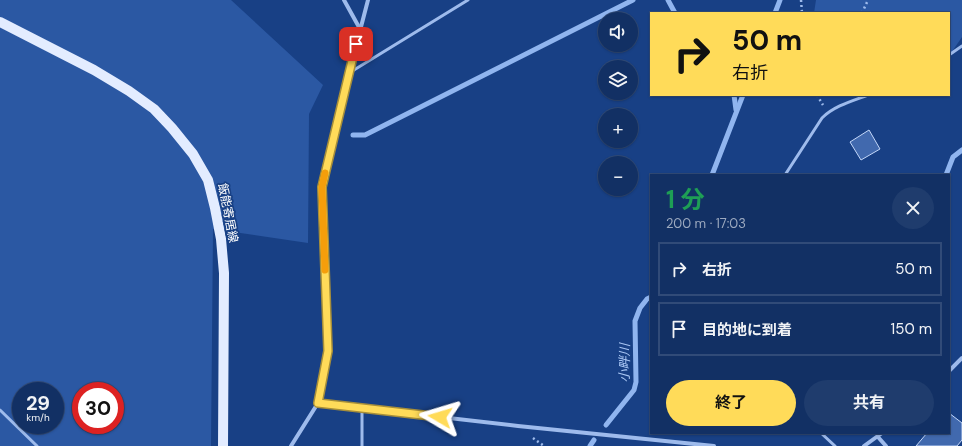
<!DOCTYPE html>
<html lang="ja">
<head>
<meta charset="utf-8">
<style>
	:root { --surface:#123064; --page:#1f3c6d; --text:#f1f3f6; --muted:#9ca9bf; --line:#314b78; --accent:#ffdb59 }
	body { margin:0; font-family:"DM Sans","Noto Sans JP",sans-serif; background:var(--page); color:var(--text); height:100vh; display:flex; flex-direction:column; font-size:15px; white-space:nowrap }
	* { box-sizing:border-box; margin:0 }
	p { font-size:13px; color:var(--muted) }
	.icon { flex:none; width:22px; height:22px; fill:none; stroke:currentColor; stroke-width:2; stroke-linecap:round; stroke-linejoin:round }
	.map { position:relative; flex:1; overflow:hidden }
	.sheet { position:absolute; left:650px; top:174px; width:300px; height:260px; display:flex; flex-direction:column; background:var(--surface); border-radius:0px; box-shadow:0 1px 3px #0004,0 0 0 1px var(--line) }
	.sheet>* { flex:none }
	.banner { position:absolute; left:650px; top:12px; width:300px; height:84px; border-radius:0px; box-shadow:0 1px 3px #0004,0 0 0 1px var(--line); background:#ffdb59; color:#111; overflow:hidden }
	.controls { position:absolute; left:598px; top:12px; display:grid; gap:8px }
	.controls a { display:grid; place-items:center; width:40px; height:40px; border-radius:50%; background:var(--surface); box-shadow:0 1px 3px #0004,0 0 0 1px var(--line); font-size:20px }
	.speed { position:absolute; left:12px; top:382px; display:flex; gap:8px; font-size:20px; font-weight:700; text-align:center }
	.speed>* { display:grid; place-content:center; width:52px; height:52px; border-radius:50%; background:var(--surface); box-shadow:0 1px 3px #0004,0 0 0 1px var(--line); line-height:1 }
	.speed small { font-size:10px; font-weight:400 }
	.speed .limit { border:6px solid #d22; background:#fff; color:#111 }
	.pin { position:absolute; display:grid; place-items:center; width:34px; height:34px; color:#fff; margin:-17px; border-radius:8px; box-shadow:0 2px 6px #0006 }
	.me { position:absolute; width:44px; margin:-22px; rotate:277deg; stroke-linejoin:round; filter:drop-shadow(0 0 3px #0008) }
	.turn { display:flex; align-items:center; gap:14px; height:84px; padding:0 16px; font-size:18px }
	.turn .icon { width:52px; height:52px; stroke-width:2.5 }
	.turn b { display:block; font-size:28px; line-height:34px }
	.round { display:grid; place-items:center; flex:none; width:42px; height:42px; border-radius:21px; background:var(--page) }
	.summary { display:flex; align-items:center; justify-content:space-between; height:68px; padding:0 16px }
	h1 { font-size:24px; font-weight:700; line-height:30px; color:#1e9e55 }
	.action { display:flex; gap:8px; margin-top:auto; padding:8px 16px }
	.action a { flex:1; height:46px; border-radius:24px; background:var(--accent); color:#111; font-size:16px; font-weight:700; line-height:46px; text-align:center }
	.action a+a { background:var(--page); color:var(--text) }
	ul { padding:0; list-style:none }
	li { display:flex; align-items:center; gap:12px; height:54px; margin:0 8px 6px; padding:0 8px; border:2px solid var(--line); border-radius:0px }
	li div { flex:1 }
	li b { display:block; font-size:15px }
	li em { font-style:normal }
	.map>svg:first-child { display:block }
</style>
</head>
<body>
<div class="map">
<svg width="962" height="446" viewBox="0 0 962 446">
	<rect width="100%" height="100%" fill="#184085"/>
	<g fill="#2b58a3" fill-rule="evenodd">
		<path d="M0 0H231L323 85 309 114 308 243 213 229 211 446H0ZM21 391H55V425H21ZM81 391H115V425H81Z"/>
		<polygon points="816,0 962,0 962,37 949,56 949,13 814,13"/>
	</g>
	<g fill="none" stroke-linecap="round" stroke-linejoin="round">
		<g stroke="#90b5ef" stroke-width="5">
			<polyline points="668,0 675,13"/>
			<polyline points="775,13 780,0"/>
			<polyline points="734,95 736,110"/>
			<polyline points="353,135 365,135 633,0"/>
			<polyline points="712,175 743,95"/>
			<polyline points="946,175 953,157 962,150"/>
			<polyline points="606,425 634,390 636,382 635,321 640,308 647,299 651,297"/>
			<polyline points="590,446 594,440"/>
		</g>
	</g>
	<g fill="#4169ae" stroke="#c3d7f9">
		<polygon points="869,130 880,149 861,160 850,142"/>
		<polygon points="949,413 962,423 962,440 957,446 916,446 927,433 949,433"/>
	</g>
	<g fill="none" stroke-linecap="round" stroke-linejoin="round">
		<g stroke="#9ebbec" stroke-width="2.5" stroke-dasharray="2 3" stroke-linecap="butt">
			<polyline points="801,0 802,13"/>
			<polyline points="862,13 868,0"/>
			<polyline points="817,95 823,105"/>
			<polyline points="533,438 544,446"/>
		</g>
		<g stroke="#9ebbec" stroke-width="3">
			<polyline points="949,55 962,46"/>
			<polyline points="349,73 468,0"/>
			<path d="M785 175 822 118C834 106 852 101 868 95"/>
			<polyline points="362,407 362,446"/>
			<polyline points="0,410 37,446"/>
			<polyline points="821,433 835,446"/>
		</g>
		<g stroke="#9ebbec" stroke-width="4">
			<polyline points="344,0 360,29"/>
			<polyline points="949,371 962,358"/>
			<polyline points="318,403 518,426 714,446"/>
			<polyline points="878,437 886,446"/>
			<polyline points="291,446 318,403 328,351 322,187 349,73 368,0"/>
			<polyline points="864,446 882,433"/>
		</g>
		<polyline stroke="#e3ecff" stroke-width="10" points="0,22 94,70 129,91 154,109 172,128 193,154 208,180 215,208 221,239 224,273 223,446"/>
	</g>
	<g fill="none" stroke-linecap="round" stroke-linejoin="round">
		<defs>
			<polyline id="route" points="356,44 322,187 328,351 318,403 440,417"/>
		</defs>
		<use href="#route" stroke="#a68e3a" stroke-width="10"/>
		<use href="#route" stroke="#ffdb59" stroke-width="7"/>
		<polyline stroke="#f59e0b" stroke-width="7" points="325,270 322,187 325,173"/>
	</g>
	<g text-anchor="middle" stroke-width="3.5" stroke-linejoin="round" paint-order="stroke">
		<g font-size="12" fill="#fff" stroke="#184085">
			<text transform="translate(228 213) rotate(79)" y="4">飯能寄居線</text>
		</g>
		<g font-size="13" font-style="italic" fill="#a9c6f4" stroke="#184085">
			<text transform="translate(624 363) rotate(-89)" y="5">小畔川</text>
		</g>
	</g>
</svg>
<div class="controls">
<a><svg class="icon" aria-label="sound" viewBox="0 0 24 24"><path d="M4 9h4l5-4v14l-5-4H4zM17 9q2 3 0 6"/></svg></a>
<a><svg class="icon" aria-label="layers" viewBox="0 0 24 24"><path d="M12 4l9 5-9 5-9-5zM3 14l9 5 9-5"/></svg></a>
<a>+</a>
<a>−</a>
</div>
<div class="speed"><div>29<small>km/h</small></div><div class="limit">30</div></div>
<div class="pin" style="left:356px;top:44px;background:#d93025"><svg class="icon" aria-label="arrive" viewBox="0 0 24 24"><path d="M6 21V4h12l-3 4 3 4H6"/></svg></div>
<svg class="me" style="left:440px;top:417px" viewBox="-20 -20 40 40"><path d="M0-17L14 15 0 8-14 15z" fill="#ffdb59" stroke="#fff" stroke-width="4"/></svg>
<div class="banner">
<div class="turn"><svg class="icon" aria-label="right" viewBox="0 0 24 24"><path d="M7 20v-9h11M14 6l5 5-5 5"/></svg><div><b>50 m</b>右折</div></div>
</div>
<section class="sheet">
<div class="summary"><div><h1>1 分</h1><p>200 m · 17:03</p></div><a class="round"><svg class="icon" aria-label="close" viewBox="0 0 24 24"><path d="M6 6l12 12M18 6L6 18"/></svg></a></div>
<ul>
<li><svg class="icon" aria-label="right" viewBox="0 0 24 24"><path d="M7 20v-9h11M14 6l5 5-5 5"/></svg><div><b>右折</b></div><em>50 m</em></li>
<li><svg class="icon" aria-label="arrive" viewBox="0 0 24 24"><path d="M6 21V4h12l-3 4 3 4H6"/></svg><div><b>目的地に到着</b></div><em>150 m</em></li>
</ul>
<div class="action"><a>終了</a><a>共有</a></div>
</section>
</div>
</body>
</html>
